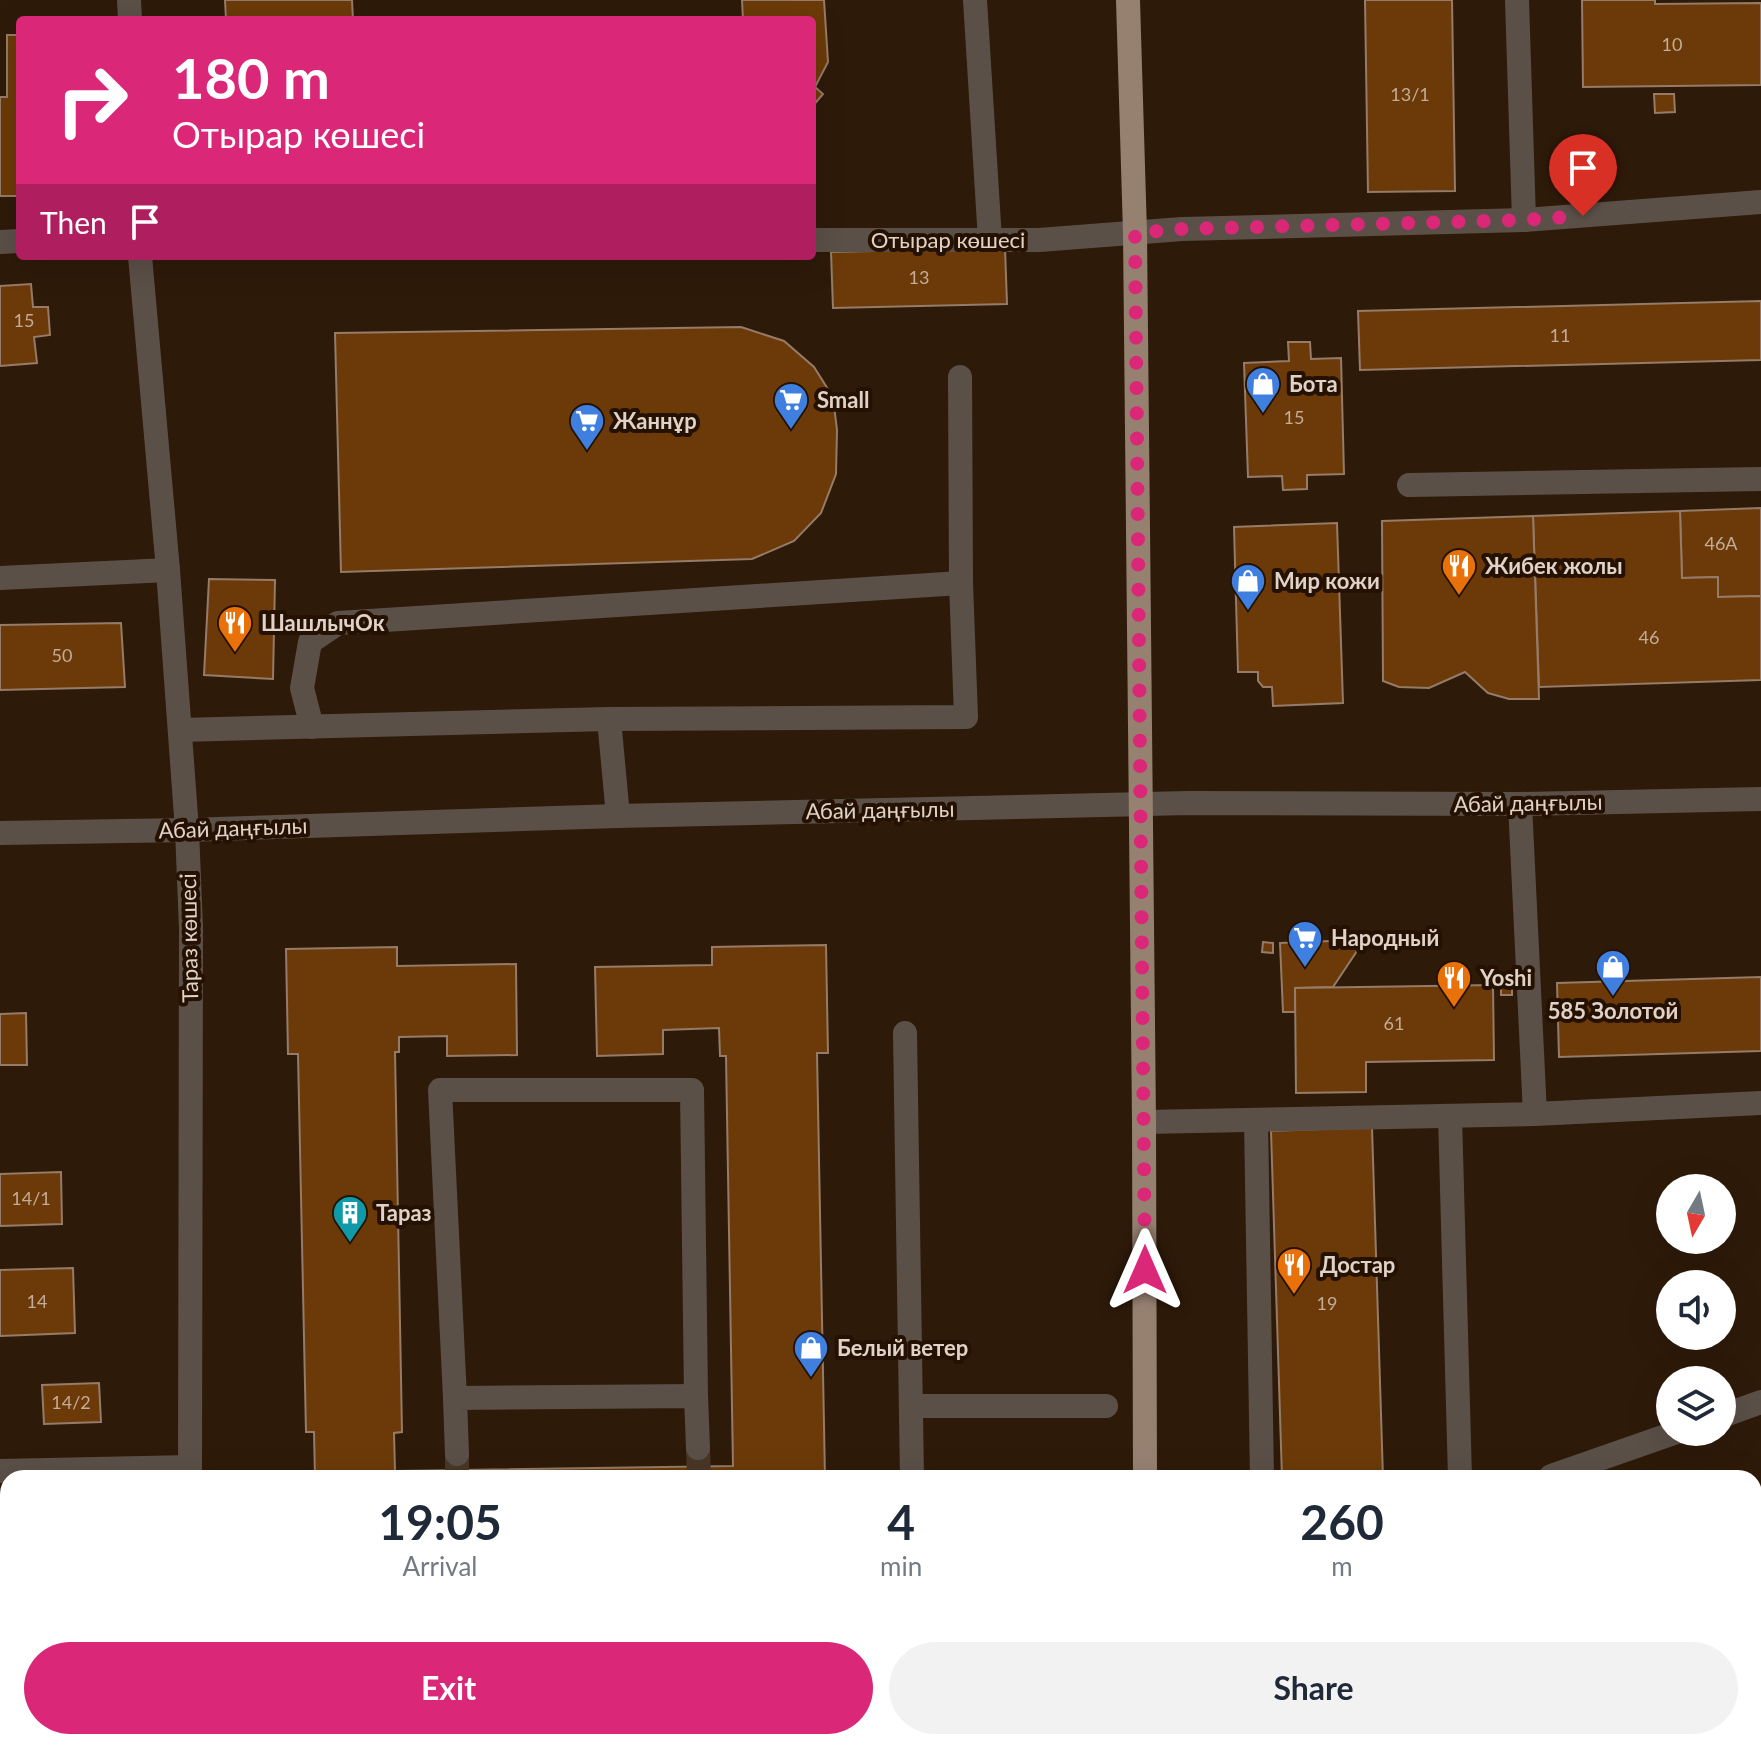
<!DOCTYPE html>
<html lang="en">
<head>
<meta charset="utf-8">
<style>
	:root { --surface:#fff; --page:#f2f2f3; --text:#1f2937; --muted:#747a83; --accent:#db2777 }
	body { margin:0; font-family:Lato,sans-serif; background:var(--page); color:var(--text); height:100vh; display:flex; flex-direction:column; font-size:30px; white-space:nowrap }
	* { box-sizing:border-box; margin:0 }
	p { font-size:26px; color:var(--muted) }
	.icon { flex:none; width:44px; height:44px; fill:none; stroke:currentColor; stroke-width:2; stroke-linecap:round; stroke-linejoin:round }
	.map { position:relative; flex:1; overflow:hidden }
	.drawer { position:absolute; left:0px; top:1470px; width:1762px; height:280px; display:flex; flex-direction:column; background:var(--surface); border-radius:24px 24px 0 0; box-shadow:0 8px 32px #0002 }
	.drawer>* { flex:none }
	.hud { position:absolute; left:16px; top:16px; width:800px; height:244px; border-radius:8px; box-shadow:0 8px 32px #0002; background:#db2777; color:#fff; overflow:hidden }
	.needle { width:52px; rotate:189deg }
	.buttons { position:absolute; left:1656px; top:1174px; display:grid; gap:16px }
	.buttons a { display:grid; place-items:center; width:80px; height:80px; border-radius:50%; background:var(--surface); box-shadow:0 8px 32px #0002; font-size:40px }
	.pin { position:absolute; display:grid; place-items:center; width:68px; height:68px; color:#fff; margin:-82px -34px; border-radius:50% 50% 50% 0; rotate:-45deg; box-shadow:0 0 8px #0007 }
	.pin .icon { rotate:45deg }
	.me { position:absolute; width:88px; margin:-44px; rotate:0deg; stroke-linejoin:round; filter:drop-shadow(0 0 6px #0008) }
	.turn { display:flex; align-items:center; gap:28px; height:168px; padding:0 24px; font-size:36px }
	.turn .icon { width:104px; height:104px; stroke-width:2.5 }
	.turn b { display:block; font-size:56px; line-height:68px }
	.then { display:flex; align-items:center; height:76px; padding:0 24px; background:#0003; gap:16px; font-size:30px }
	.eta { display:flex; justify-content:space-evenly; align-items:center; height:136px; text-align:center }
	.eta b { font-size:48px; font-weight:700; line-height:56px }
	.button { display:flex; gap:16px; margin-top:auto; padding:16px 24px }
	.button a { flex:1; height:92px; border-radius:48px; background:var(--accent); color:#fff; font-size:32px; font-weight:700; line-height:92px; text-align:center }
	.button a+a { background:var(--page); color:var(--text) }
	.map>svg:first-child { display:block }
</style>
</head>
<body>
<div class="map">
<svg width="1761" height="1750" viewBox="0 0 1761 1750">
	<rect width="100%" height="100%" fill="#2e1a09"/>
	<g fill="#6b3a08" stroke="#957b68" stroke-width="2">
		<polygon points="225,0 352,0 353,20 226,20"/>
		<polygon points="742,0 824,0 828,62 815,87 823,94 812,107 812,20 743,20"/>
		<polygon points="1365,0 1452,0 1455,191 1368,192"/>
		<polygon points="1582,0 1655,0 1655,4 1761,3 1761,85 1583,87"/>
		<polygon points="7,35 20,35 20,196 0,196 0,97 7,97"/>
		<polygon points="1654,94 1674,94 1675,112 1655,113"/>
		<polygon points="1005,248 1007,304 833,308 831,252"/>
		<polygon points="31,284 33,307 48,307 50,335 34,337 37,363 0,366 0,286"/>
		<polygon points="1761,301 1761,360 1360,370 1358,311"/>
		<polygon points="741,327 784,341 814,367 833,397 837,430 836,474 821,513 794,541 752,559 341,572 335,333"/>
		<polygon points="1288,342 1310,342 1311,359 1341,358 1344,474 1307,475 1307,489 1283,490 1282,476 1248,477 1244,363 1289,361"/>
		<polygon points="1761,508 1761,596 1718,597 1718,577 1682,578 1680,511"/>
		<polygon points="1680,511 1682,578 1718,577 1718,597 1761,596 1761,680 1539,687 1533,516"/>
		<polygon points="1533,516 1539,699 1509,699 1488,693 1465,672 1429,688 1399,687 1383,681 1382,521"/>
		<polygon points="1337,523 1343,703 1273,706 1272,687 1263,687 1258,681 1258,672 1238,672 1234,527"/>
		<polygon points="209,579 275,580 273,679 204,675"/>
		<polygon points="121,623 125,687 0,690 0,625"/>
		<polygon points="1356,940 1357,951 1333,987 1295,988 1295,1012 1283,1012 1280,943"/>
		<polygon points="1263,942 1273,943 1273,953 1262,952"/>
		<polygon points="826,945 828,1053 817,1053 825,1478 315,1478 314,1432 306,1432 298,1054 288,1054 286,949 397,947 397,966 516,964 517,1055 447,1056 447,1036 399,1037 399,1052 395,1052 402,1432 394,1433 395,1471 733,1466 726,1056 720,1056 719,1028 663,1030 663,1054 597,1056 595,967 712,965 712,947"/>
		<polygon points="1761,977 1761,1051 1559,1057 1557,983"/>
		<polygon points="1493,985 1494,1060 1366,1062 1366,1092 1296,1093 1295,988"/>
		<rect x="1501" y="985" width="11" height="10"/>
		<polygon points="26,1013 27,1065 0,1065 0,1014"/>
		<polygon points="1372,1127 1383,1478 1282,1478 1271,1131"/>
		<polygon points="61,1172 62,1224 0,1226 0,1174"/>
		<polygon points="73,1268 75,1333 0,1336 0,1270"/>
		<polygon points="99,1383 101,1422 44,1424 42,1385"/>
		<polygon points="1761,1576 1761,1694 1754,1694 1754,1577"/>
		<polygon points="0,1660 8,1660 8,1742 71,1742 0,1746"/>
	</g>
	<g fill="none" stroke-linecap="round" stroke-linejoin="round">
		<g stroke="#493626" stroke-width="24" stroke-dasharray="24 12" stroke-linecap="butt">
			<polyline points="698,1448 699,1478"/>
			<polyline points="457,1454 457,1478"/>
		</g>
		<g stroke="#5b5048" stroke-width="24">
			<polyline points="129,0 130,20"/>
			<polyline points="975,0 990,240"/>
			<polyline points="1517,0 1524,220"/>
			<polyline points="812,240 1039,240 1182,229 1524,220 1761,202"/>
			<polyline points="0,242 20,241"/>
			<polyline points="140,256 168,570 187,830 191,928 190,1478"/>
			<polyline points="1409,485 1761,479"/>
			<polyline points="0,578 168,570"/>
			<polyline points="609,719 618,816"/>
			<polyline points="312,727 302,688 310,642 338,623 961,583"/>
			<polyline points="180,730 609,719 966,717 961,583 960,377"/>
			<polyline points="0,833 187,830 618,816 1189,803 1520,804 1761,799"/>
			<polyline points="905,1033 912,1478"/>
			<polyline points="1535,1114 1761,1103"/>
			<polyline points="1450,1116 1460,1478"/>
			<polyline points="1256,1120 1262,1478"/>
			<polyline points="1144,1122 1535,1114 1520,804"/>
			<polyline points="455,1398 440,1090 692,1090 696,1396"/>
			<polyline points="911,1406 1106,1406"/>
			<polyline points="1722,1416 1761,1402"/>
			<polyline points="457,1454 455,1398 696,1396 698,1448"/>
			<polyline points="0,1471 190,1467"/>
			<polyline points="1550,1478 1551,1476 1677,1432"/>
			<polyline points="195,1742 195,1750"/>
			<polyline points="464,1742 464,1750"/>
			<polyline points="705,1742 706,1750"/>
			<polyline points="916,1742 916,1750"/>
			<polyline points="1267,1742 1267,1750"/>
			<polyline points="1530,1742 1530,1750"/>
		</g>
		<g stroke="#968171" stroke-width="24">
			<polyline points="1128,0 1135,233 1144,1122 1145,1478"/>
			<polyline points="1145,1742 1145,1750"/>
		</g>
	</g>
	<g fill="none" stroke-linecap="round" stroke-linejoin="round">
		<polyline stroke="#db2777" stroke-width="14" stroke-dasharray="0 25.2" points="1145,1270 1135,233 1182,229 1524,220 1583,216"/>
	</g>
	<defs>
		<symbol id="shop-pin" viewBox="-11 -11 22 30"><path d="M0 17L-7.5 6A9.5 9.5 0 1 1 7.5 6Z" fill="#3f7fe0" stroke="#241102"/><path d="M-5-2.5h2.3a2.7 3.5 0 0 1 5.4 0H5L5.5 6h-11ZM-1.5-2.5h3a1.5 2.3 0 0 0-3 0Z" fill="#fff"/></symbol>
		<symbol id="supermarket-pin" viewBox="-11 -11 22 30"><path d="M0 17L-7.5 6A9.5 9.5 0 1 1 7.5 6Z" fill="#3f7fe0" stroke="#241102"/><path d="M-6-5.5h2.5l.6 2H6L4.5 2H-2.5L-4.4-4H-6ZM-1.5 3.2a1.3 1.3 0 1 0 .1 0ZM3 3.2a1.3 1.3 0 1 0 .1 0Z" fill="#fff"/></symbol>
		<symbol id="restaurant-pin" viewBox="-11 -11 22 30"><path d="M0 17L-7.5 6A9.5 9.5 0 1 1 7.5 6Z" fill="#e8710a" stroke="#241102"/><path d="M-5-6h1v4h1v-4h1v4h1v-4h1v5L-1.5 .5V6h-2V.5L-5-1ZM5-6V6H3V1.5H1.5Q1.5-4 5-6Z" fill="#fff"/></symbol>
		<symbol id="building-pin" viewBox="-11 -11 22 30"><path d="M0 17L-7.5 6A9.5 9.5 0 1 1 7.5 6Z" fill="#0f9aa8" stroke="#241102"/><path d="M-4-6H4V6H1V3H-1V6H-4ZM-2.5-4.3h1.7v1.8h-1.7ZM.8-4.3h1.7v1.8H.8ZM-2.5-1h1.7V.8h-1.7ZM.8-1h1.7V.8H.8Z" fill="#fff"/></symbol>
	</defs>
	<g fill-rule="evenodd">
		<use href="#shop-pin" x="1243" y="364" width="40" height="54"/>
		<use href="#supermarket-pin" x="771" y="380" width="40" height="54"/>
		<use href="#supermarket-pin" x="567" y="401" width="40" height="54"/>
		<use href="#restaurant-pin" x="1439" y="546" width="40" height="54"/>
		<use href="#shop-pin" x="1228" y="561" width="40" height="54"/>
		<use href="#restaurant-pin" x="215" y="603" width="40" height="54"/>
		<use href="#supermarket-pin" x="1285" y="918" width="40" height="54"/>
		<use href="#shop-pin" x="1593" y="947" width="40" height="54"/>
		<use href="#restaurant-pin" x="1434" y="958" width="40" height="54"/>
		<use href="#building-pin" x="330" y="1193" width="40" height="54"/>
		<use href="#restaurant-pin" x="1274" y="1245" width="40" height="54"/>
		<use href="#shop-pin" x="791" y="1328" width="40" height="54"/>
	</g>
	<g text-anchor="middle" stroke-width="8" stroke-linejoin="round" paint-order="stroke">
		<g font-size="18" fill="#c3ac98">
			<text x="1672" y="51">10</text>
			<text x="1410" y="101">13/1</text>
			<text x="919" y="284">13</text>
			<text x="24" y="327">15</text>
			<text x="1560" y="342">11</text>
			<text x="1294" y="424">15</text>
			<text x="1721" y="550">46А</text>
			<text x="1649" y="644">46</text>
			<text x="62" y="662">50</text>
			<text x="1394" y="1030">61</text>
			<text x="31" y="1205">14/1</text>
			<text x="37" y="1308">14</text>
			<text x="1327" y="1310">19</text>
			<text x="71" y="1409">14/2</text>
		</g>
		<g font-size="22" fill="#e0d2c8" stroke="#241102">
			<text x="948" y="248">Отырар көшесі</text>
			<text transform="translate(1528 803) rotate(-1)" y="8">Абай даңғылы</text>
			<text transform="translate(880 810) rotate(-1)" y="8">Абай даңғылы</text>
			<text transform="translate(233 828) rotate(-2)" y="8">Абай даңғылы</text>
			<text transform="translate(189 938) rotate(-91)" y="8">Тараз көшесі</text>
		</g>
		<g font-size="22" font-weight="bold" fill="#e0d2c8" stroke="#241102" text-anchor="start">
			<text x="1289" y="392">Бота</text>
			<text x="817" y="408">Small</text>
			<text x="613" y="429">Жаннұр</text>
			<text x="1485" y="574">Жибек жолы</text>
			<text x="1274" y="589">Мир кожи</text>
			<text x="261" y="631">ШашлычОк</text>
			<text x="1331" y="946">Народный</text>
			<text x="1480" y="986">Yoshi</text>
			<text x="1613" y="1019" text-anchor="middle">585 Золотой</text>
			<text x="376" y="1221">Тараз</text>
			<text x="1320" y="1273">Достар</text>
			<text x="837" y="1356">Белый ветер</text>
		</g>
	</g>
</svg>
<div class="buttons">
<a><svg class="needle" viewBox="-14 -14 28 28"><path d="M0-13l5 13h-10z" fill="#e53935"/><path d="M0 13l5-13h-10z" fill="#747a83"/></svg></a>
<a><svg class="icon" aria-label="sound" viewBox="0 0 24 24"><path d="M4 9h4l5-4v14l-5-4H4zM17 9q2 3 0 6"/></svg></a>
<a><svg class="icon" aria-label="layers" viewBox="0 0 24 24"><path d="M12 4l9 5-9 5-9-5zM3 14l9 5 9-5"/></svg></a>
</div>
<div class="pin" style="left:1583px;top:216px;background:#d93025"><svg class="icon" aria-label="arrive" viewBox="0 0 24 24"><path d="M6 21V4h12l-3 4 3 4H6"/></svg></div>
<svg class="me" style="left:1145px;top:1270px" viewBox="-20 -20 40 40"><path d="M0-17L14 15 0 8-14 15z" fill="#db2777" stroke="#fff" stroke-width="4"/></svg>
<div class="hud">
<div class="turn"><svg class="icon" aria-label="right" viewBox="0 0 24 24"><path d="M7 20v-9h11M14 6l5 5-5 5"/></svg><div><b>180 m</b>Отырар көшесі</div></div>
<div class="then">Then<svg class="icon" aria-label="arrive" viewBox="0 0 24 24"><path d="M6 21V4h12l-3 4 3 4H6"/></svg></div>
</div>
<section class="drawer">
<div class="eta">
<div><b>19:05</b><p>Arrival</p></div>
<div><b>4</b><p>min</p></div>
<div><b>260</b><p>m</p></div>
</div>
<div class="button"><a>Exit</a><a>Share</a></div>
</section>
</div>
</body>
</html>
